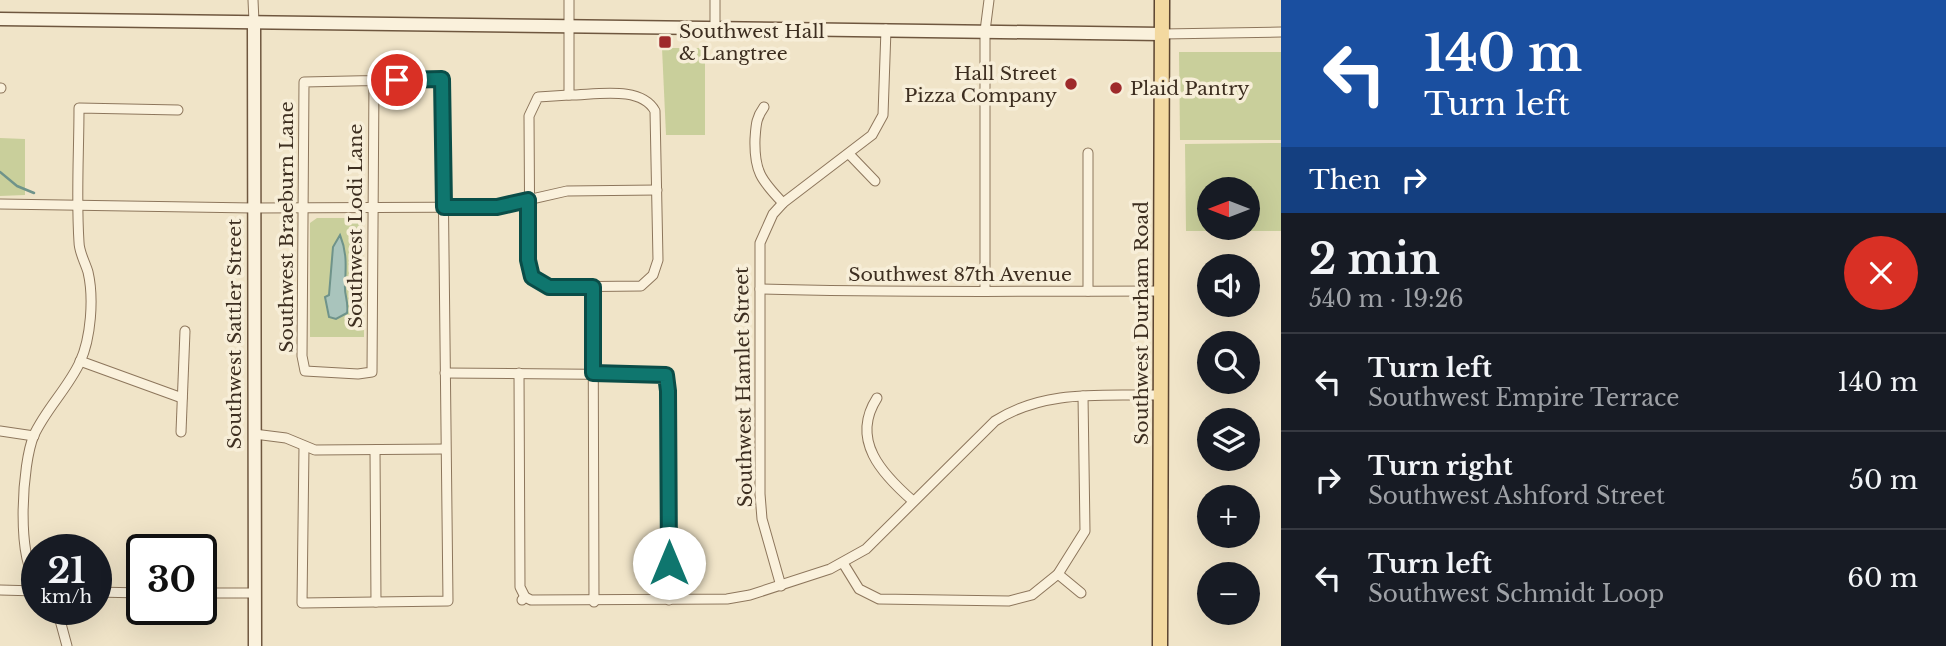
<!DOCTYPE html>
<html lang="en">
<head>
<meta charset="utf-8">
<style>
	:root { --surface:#171b24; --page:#242831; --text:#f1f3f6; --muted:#9ea1a6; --line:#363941 }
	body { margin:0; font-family:"Libre Baskerville",serif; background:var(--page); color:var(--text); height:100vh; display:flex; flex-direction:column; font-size:26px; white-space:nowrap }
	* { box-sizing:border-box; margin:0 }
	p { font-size:23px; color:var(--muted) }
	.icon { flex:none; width:38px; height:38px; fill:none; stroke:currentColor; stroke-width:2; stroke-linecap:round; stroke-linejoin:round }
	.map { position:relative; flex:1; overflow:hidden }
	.sheet { display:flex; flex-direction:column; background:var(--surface); width:665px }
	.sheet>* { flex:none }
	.guide { background:#1a4fa0; color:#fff; overflow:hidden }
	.needle { width:46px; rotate:270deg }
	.controls { position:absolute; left:1197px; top:177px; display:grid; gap:14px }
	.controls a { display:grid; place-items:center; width:63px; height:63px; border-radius:50%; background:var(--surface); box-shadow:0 7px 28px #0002; font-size:35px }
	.speed { position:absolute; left:21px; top:534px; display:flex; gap:14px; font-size:35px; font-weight:700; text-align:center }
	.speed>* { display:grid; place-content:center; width:91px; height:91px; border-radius:50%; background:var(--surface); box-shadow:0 7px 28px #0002; line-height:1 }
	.speed small { font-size:18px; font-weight:400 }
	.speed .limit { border:4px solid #111; border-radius:10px; background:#fff; color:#111 }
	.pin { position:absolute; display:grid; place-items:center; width:60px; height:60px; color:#fff; margin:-30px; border:4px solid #fff; border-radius:50%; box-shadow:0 2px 7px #0007 }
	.me { position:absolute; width:77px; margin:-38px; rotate:0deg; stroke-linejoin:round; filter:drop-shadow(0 0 5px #0008) }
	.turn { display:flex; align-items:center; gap:24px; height:147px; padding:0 28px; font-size:32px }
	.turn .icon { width:91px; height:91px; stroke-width:2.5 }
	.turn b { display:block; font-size:49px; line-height:60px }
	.then { display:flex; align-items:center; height:66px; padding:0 28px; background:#0003; gap:14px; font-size:26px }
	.round { display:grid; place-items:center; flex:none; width:74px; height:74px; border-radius:37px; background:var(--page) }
	.headline { display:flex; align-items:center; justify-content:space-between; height:119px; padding:0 28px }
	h1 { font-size:42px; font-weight:700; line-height:52px }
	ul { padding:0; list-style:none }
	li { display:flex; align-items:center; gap:21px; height:98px; padding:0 28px; border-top:2px solid var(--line) }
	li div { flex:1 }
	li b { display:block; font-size:26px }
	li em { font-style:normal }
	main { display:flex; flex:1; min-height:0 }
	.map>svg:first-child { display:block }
</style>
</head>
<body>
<main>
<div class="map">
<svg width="1281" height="646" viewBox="0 0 1281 646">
	<rect width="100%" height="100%" fill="#f0e4c8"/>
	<g fill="#c9cf9b" fill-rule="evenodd">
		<polygon points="662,48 705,48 705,135 666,135"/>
		<polygon points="1179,52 1281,52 1281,140 1180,140"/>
		<polygon points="0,138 25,139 25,195 0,196"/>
		<path d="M1281 143V231H1186L1185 144ZM1209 189H1248V228H1209Z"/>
		<polygon points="317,218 357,218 363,222 364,337 310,337 310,223"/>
	</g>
	<path fill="#a9c4bc" stroke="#6f938a" stroke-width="2" d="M340 235C347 252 346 266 345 285 344 295 349 302 347 313L336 319 329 317 325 297 329 295 333 247Z"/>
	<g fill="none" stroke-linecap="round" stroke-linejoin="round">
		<polyline stroke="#6f938a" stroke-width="2.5" points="0,172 17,186 34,193"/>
		<defs>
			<g id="street">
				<polyline points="253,0 254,22"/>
				<polyline points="569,0 569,95"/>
				<polyline points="715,0 715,27"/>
				<polyline points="1162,34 1281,32"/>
				<polyline points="0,88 1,88"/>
				<path d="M569 95C595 95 641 85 655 111L658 260 653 275 641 286 549 287 535 281 530 273 529 116 538 97Z"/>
				<path d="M764 107C756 118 756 125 755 139 754 171 761 180 783 203"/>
				<polyline points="1088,153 1088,291"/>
				<polyline points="850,155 875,181"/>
				<polyline points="0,204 253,208 497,207 567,191 657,190"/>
				<polyline points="593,287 594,602"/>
				<path d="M760 289C893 293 1026 291 1160 291"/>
				<polyline points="985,290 985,31 989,0"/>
				<polyline points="80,361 182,398"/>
				<polyline points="445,373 666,375 669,600"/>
				<polyline points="519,373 520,587 525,597"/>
				<path d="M877 398C850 440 882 474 913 501"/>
				<polyline points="0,431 34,436"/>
				<polyline points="181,432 185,331"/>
				<polyline points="254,434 286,438 315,450 445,449"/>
				<polyline points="304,447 302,603 448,601 442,79 304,82 302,356 305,371 358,374 372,372 374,80"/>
				<polyline points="375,450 376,602"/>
				<polyline points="187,550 187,541"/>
				<polyline points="843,563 859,589 879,599 1009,601 1032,595 1058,574 1085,531 1083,396"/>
				<polyline points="1058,574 1081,593"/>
				<path d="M37 581C16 558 22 463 34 435 46 409 68 388 80 362 91 338 94 298 88 272 85 262 79 252 79 242 76 197 79 152 79 108L178 110"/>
				<polyline points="781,586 762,519 760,494 760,243 773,214 783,203 872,135 883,115 886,29"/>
				<polyline points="0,590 37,591"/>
				<polyline points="96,592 142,593"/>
				<polyline points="201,593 254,593"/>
				<path d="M522 600 525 597 531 600 727 599 750 595 830 569 866 549 995 421C1045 389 1102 396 1160 395"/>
				<polyline points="57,609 67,646"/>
			</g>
			<g id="secondary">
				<polyline points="0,19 1162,34"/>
				<polyline points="254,22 255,646"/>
			</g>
			<polyline id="primary" points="1160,646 1162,0"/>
		</defs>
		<use href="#street" stroke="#8d765c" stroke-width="11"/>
		<use href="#secondary" stroke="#6f573f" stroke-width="15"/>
		<use href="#primary" stroke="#5b4430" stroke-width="17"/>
		<use href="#street" stroke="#faf1dc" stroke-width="9"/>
		<use href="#secondary" stroke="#faf1dc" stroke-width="12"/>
		<use href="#primary" stroke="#f3d9a0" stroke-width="14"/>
	</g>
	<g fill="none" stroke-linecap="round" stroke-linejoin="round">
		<defs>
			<polyline id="route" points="397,80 442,79 444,207 497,207 528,200 528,260 532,277 549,287 593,287 593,373 666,375 668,391 669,563"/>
		</defs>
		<use href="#route" stroke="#0a4d48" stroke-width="18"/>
		<use href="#route" stroke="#0f766e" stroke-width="12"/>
	</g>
	<g fill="#9e2a2b" stroke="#f7eed8" stroke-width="2.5">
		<rect x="658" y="35" width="14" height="14" rx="3.5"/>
		<circle cx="1071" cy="84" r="7"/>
		<circle cx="1116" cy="88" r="7"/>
	</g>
	<g text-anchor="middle" stroke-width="7" stroke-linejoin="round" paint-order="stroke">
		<g font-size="19" fill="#3d2e20" stroke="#f7eed8" text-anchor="start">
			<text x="679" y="38">Southwest Hall<tspan x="679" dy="22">&amp; Langtree</tspan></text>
			<text x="1057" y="80" text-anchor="end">Hall Street<tspan x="1057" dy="22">Pizza Company</tspan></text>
			<text x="1130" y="95">Plaid Pantry</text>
		</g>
		<g font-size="19" fill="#3d2e20" stroke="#f7eed8">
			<text transform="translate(355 226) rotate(-90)" y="7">Southwest Lodi Lane</text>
			<text transform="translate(286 227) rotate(-90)" y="7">Southwest Braeburn Lane</text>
			<text x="960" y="281">Southwest 87th Avenue</text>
			<text transform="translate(1141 323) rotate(-90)" y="7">Southwest Durham Road</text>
			<text transform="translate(234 334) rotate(-90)" y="7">Southwest Sattler Street</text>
			<text transform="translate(743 387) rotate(-91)" y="7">Southwest Hamlet Street</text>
		</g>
	</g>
</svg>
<div class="controls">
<a><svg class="needle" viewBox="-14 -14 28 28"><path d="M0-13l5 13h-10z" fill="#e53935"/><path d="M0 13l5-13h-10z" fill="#9ea1a6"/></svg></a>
<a><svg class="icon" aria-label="sound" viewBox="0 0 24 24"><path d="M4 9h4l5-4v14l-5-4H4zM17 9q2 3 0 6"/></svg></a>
<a><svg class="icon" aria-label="search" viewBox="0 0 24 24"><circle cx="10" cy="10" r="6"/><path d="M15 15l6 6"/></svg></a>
<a><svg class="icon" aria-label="layers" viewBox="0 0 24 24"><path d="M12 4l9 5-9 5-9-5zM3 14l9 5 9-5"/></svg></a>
<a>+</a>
<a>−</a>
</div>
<div class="speed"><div>21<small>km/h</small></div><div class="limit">30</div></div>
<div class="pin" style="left:397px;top:80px;background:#d93025"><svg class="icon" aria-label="arrive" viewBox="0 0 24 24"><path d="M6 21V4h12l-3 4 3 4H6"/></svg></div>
<svg class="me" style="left:669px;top:563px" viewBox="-20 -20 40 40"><circle r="19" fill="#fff"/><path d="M0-13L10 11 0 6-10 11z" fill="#0f766e"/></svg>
</div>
<section class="sheet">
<div class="guide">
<div class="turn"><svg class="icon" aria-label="left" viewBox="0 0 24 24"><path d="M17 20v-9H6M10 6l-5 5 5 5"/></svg><div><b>140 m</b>Turn left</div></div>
<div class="then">Then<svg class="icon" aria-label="right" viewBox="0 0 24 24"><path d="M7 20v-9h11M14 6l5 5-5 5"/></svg></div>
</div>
<div class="headline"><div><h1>2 min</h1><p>540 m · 19:26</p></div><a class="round" style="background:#d93025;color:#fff"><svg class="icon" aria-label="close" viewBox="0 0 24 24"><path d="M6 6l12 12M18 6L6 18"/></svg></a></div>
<ul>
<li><svg class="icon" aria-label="left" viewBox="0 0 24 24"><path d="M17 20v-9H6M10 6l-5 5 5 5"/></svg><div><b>Turn left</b><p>Southwest Empire Terrace</p></div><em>140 m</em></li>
<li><svg class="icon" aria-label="right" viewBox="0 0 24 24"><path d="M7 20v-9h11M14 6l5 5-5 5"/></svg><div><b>Turn right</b><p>Southwest Ashford Street</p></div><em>50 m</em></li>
<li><svg class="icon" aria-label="left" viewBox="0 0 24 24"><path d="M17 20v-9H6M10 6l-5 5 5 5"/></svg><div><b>Turn left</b><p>Southwest Schmidt Loop</p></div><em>60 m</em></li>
</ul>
</section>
</main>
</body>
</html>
